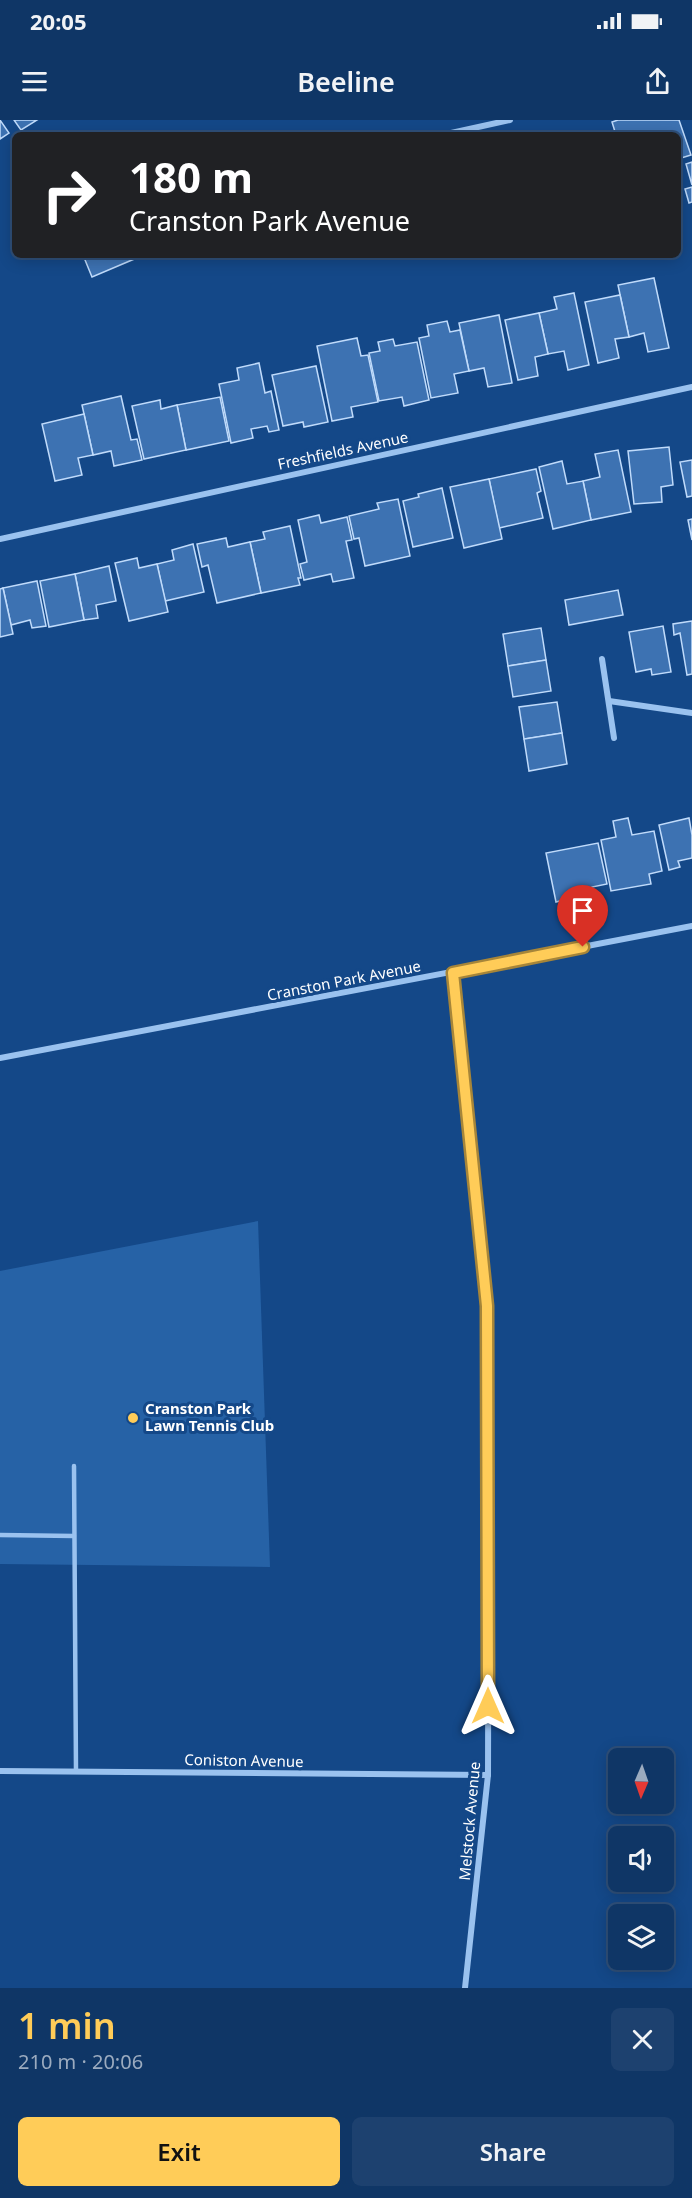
<!DOCTYPE html>
<html lang="en">
<head>
<meta charset="utf-8">
<style>
	:root { --surface:#0f3666; --page:#1d416f; --text:#f1f3f6; --muted:#9babbf; --line:#2f507a; --accent:#ffcc58 }
	body { margin:0; font-family:"Noto Sans",sans-serif; background:var(--page); color:var(--text); height:100vh; display:flex; flex-direction:column; font-size:22px; white-space:nowrap }
	* { box-sizing:border-box; margin:0 }
	p { font-size:20px; color:var(--muted) }
	.icon { flex:none; width:33px; height:33px; fill:none; stroke:currentColor; stroke-width:2; stroke-linecap:round; stroke-linejoin:round }
	.map { position:relative; height:1868px; overflow:hidden }
	.details { display:flex; flex-direction:column; background:var(--surface); flex:1 }
	.details>* { flex:none }
	.guide { position:absolute; left:12px; top:12px; width:669px; height:126px; border-radius:9px; box-shadow:0 3px 15px #0003,0 0 0 2px var(--line); background:#202124; color:#fff; overflow:hidden }
	.needle { width:39px; rotate:182deg }
	.tools { position:absolute; left:608px; top:1628px; display:grid; gap:12px }
	.tools a { display:grid; place-items:center; width:66px; height:66px; border-radius:9px; background:var(--surface); box-shadow:0 3px 15px #0003,0 0 0 2px var(--line); font-size:30px }
	.pin { position:absolute; display:grid; place-items:center; width:51px; height:51px; color:#fff; margin:-62px -26px; border-radius:50% 50% 50% 0; rotate:-45deg; box-shadow:0 0 6px #0007 }
	.pin .icon { rotate:45deg }
	.me { position:absolute; width:66px; margin:-33px; rotate:0deg; stroke-linejoin:round; filter:drop-shadow(0 0 4px #0008) }
	.turn { display:flex; align-items:center; gap:21px; height:126px; padding:0 18px; font-size:27px }
	.turn .icon { width:78px; height:78px; stroke-width:2.5 }
	.turn b { display:block; font-size:42px; line-height:51px }
	.round { display:grid; place-items:center; flex:none; width:63px; height:63px; border-radius:9px; background:var(--page) }
	.headline { display:flex; align-items:center; justify-content:space-between; height:102px; padding:0 18px }
	h1 { font-size:36px; font-weight:600; line-height:45px; color:var(--accent) }
	.primary-button { display:flex; gap:12px; margin-top:auto; padding:12px 18px }
	.primary-button a { flex:1; height:69px; border-radius:9px; background:var(--accent); color:#111; font-size:24px; font-weight:600; line-height:69px; text-align:center }
	.primary-button a+a { background:var(--page); color:var(--text) }
	.status { display:flex; justify-content:space-between; align-items:center; height:42px; padding:0 30px; background:var(--surface); direction:ltr }
	.status svg { height:16px; fill:currentColor }
	header { display:flex; justify-content:space-between; align-items:center; height:78px; padding:0 18px; background:var(--surface); font-size:27px; font-weight:600 }
	.map>svg:first-child { display:block }
</style>
</head>
<body>
<div class="status"><b>20:05</b><svg viewBox="0 0 49 12"><path d="M0 12V9h3v3zM5 12V6h3v6zM10 12V3h3v9zM15 12V0h3v12zM26 1h20v11H26zM47 4h2v5h-2z"/></svg></div>
<header><svg class="icon" aria-label="menu" viewBox="0 0 24 24"><path d="M4 6h16M4 12h16M4 18h16"/></svg>Beeline<svg class="icon" aria-label="share" viewBox="0 0 24 24"><path d="M12 15V3M7 8l5-5 5 5M5 13v7h14v-7"/></svg></header>
<div class="map">
<svg width="692" height="1868" viewBox="0 0 692 1868">
	<rect width="100%" height="100%" fill="#144888"/>
	<polygon fill="#2662a6" points="258,1101 270,1447 0,1444 0,1151"/>
	<g fill="#3d72b2" stroke="#c0dbfb" stroke-width="1.5">
		<polygon points="0,0 9,13 0,19"/>
		<polygon points="14,0 37,0 21,10"/>
		<polygon points="618,0 679,0 691,35 678,39 678,15 616,15 612,2"/>
		<polygon points="692,42 692,65 686,44"/>
		<polygon points="692,67 692,82 689,83 685,69"/>
		<polygon points="83,135 138,135 139,137 92,157"/>
		<polygon points="654,158 669,228 648,232 644,213 629,217 618,165"/>
		<polygon points="574,173 589,245 568,250 564,231 548,234 539,193 557,189 554,177"/>
		<polygon points="620,175 629,217 615,219 619,238 598,243 585,182"/>
		<polygon points="539,193 548,234 535,237 538,256 518,260 505,200"/>
		<polygon points="499,195 512,263 488,267 484,248 469,251 459,203"/>
		<polygon points="447,201 450,212 460,210 469,251 454,254 458,273 431,278 419,218 429,216 427,205"/>
		<polygon points="357,218 361,236 368,235 378,282 351,287 353,297 332,301 317,226"/>
		<polygon points="393,219 395,226 417,222 429,280 404,286 402,277 379,281 369,233 380,231 378,222"/>
		<polygon points="259,243 265,273 271,271 279,310 269,312 267,306 251,309 253,318 231,323 219,264 239,260 237,248"/>
		<polygon points="316,246 328,302 304,307 303,302 283,306 272,255"/>
		<polygon points="121,276 131,320 137,319 142,340 114,346 111,331 93,335 82,285"/>
		<polygon points="220,277 229,321 186,330 177,285"/>
		<polygon points="160,280 161,289 177,285 186,330 144,339 132,286"/>
		<polygon points="84,294 93,335 78,338 82,355 55,361 42,304"/>
		<polygon points="669,327 673,365 661,367 662,382 634,384 628,331"/>
		<polygon points="618,330 631,392 591,400 583,361 600,357 595,334"/>
		<polygon points="692,340 692,376 687,377 680,342"/>
		<polygon points="562,341 567,364 583,361 591,400 553,409 539,347"/>
		<polygon points="536,349 541,371 537,373 543,398 499,408 489,359"/>
		<polygon points="489,359 502,419 464,428 450,367"/>
		<polygon points="442,368 453,418 413,427 403,381 419,377 418,374"/>
		<polygon points="398,379 410,436 365,446 359,418 354,419 349,396 379,389 377,383"/>
		<polygon points="319,395 321,403 347,397 352,420 346,421 354,458 333,462 331,454 304,460 300,444 307,442 298,400"/>
		<polygon points="692,399 692,420 688,400"/>
		<polygon points="290,406 301,458 298,458 300,465 261,473 250,422 265,419 263,412"/>
		<polygon points="226,418 228,427 250,422 261,473 217,483 208,445 202,447 197,424"/>
		<polygon points="193,424 204,472 165,481 157,444 174,440 172,430"/>
		<polygon points="137,438 139,448 157,444 168,492 129,501 115,443"/>
		<polygon points="109,446 116,481 96,485 98,498 84,500 75,454"/>
		<polygon points="75,454 84,500 49,507 40,461"/>
		<polygon points="37,461 46,506 32,508 30,500 11,505 3,468"/>
		<polygon points="3,468 13,514 0,517 0,469"/>
		<polygon points="618,470 623,495 569,505 565,480"/>
		<polygon points="692,501 692,554 687,555 680,513 674,515 673,504"/>
		<polygon points="663,506 671,552 652,555 651,549 636,552 629,512"/>
		<polygon points="541,508 546,540 508,546 503,514"/>
		<polygon points="546,540 551,571 513,577 508,546"/>
		<polygon points="557,582 562,613 524,619 519,587"/>
		<polygon points="562,613 567,644 529,651 524,619"/>
		<polygon points="628,698 632,715 654,711 662,751 649,754 651,764 611,771 601,720 616,717 613,701"/>
		<polygon points="689,698 692,715 692,738 678,741 680,747 669,750 659,705"/>
		<polygon points="598,723 607,764 592,767 594,777 561,784 560,781 556,782 546,733"/>
	</g>
	<g fill="none" stroke-linecap="round" stroke-linejoin="round">
		<g stroke="#9ac2ef" stroke-width="4.5">
			<polyline points="74,1346 76,1651"/>
			<polyline points="0,1415 74,1416"/>
		</g>
		<g stroke="#9ac2ef" stroke-width="6">
			<polyline points="442,15 510,0"/>
			<polyline points="0,419 692,267"/>
			<polyline points="602,539 614,618"/>
			<polyline points="609,581 692,593"/>
			<polyline points="453,853 487,1186 489,1262 488,1655 465,1868"/>
			<polyline points="0,938 692,806"/>
			<polyline points="0,1651 488,1655"/>
		</g>
	</g>
	<g fill="none" stroke-linecap="round" stroke-linejoin="round">
		<defs>
			<polyline id="route" points="488,1586 487,1186 453,853 583,827"/>
		</defs>
		<use href="#route" stroke="#a68539" stroke-width="15"/>
		<use href="#route" stroke="#ffcc58" stroke-width="10"/>
	</g>
	<circle fill="#ffcc58" stroke="#144888" stroke-width="2" cx="133" cy="1298" r="6"/>
	<g text-anchor="middle" stroke-width="6" stroke-linejoin="round" paint-order="stroke">
		<g font-size="15" fill="#fff" stroke="#144888">
			<text transform="translate(343 331) rotate(-12)" y="5">Freshfields Avenue</text>
			<text transform="translate(344 861) rotate(-11)" y="5">Cranston Park Avenue</text>
			<text transform="translate(244 1641) rotate(1)" y="5">Coniston Avenue</text>
			<text transform="translate(470 1701) rotate(-85)" y="5">Melstock Avenue</text>
		</g>
		<g font-size="15" font-weight="bold" fill="#fff" stroke="#144888" text-anchor="start">
			<text x="145" y="1294">Cranston Park<tspan x="145" dy="17">Lawn Tennis Club</tspan></text>
		</g>
	</g>
</svg>
<div class="tools">
<a><svg class="needle" viewBox="-14 -14 28 28"><path d="M0-13l5 13h-10z" fill="#e53935"/><path d="M0 13l5-13h-10z" fill="#9babbf"/></svg></a>
<a><svg class="icon" aria-label="sound" viewBox="0 0 24 24"><path d="M4 9h4l5-4v14l-5-4H4zM17 9q2 3 0 6"/></svg></a>
<a><svg class="icon" aria-label="layers" viewBox="0 0 24 24"><path d="M12 4l9 5-9 5-9-5zM3 14l9 5 9-5"/></svg></a>
</div>
<div class="pin" style="left:583px;top:827px;background:#d93025"><svg class="icon" aria-label="arrive" viewBox="0 0 24 24"><path d="M6 21V4h12l-3 4 3 4H6"/></svg></div>
<svg class="me" style="left:488px;top:1586px" viewBox="-20 -20 40 40"><path d="M0-17L14 15 0 8-14 15z" fill="#ffcc58" stroke="#fff" stroke-width="4"/></svg>
<div class="guide">
<div class="turn"><svg class="icon" aria-label="right" viewBox="0 0 24 24"><path d="M7 20v-9h11M14 6l5 5-5 5"/></svg><div><b>180 m</b>Cranston Park Avenue</div></div>
</div>
</div>
<section class="details">
<div class="headline"><div><h1>1 min</h1><p>210 m · 20:06</p></div><a class="round"><svg class="icon" aria-label="close" viewBox="0 0 24 24"><path d="M6 6l12 12M18 6L6 18"/></svg></a></div>
<div class="primary-button"><a>Exit</a><a>Share</a></div>
</section>
</body>
</html>
